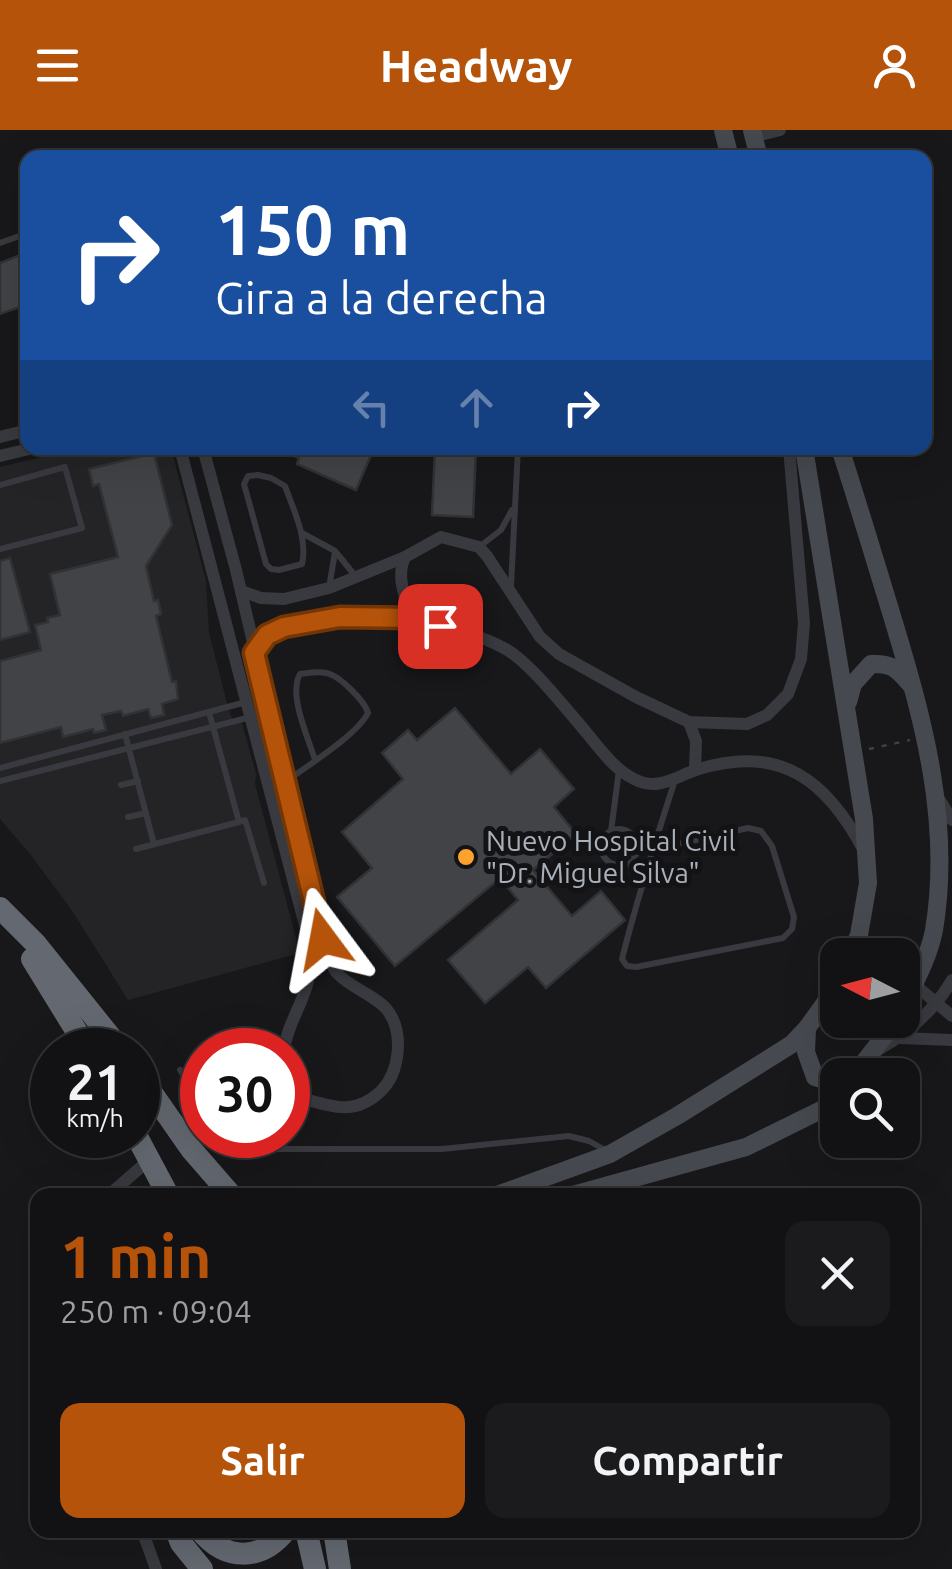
<!DOCTYPE html>
<html lang="es">
<head>
<meta charset="utf-8">
<style>
	:root { --surface:#121214; --page:#1b1b1d; --text:#f1f3f6; --muted:#9c9ea0; --line:#313234; --accent:#b45309 }
	body { margin:0; font-family:Ubuntu,sans-serif; background:var(--page); color:var(--text); height:100vh; display:flex; flex-direction:column; font-size:38px; white-space:nowrap }
	* { box-sizing:border-box; margin:0 }
	p { font-size:32px; color:var(--muted) }
	.icon { flex:none; width:55px; height:55px; fill:none; stroke:currentColor; stroke-width:2; stroke-linecap:round; stroke-linejoin:round }
	.map { position:relative; flex:1; overflow:hidden }
	.details { position:absolute; left:30px; top:1058px; width:890px; height:350px; display:flex; flex-direction:column; background:var(--surface); border-radius:20px; box-shadow:0 10px 40px #0002,0 0 0 2px var(--line) }
	.details>* { flex:none }
	.top-card { position:absolute; left:20px; top:20px; width:912px; height:305px; border-radius:20px; box-shadow:0 10px 40px #0002,0 0 0 2px var(--line); background:#1a4fa0; color:#fff; overflow:hidden }
	.needle { width:65px; rotate:276deg }
	.fabs { position:absolute; left:820px; top:808px; display:grid; gap:20px }
	.fabs a { display:grid; place-items:center; width:100px; height:100px; border-radius:20px; background:var(--surface); box-shadow:0 10px 40px #0002,0 0 0 2px var(--line); font-size:50px }
	.speed { position:absolute; left:30px; top:898px; display:flex; gap:20px; font-size:50px; font-weight:700; text-align:center }
	.speed>* { display:grid; place-content:center; width:130px; height:130px; border-radius:50%; background:var(--surface); box-shadow:0 10px 40px #0002,0 0 0 2px var(--line); line-height:1 }
	.speed small { font-size:25px; font-weight:400 }
	.speed .limit { border:15px solid #d22; background:#fff; color:#111 }
	.pin { position:absolute; display:grid; place-items:center; width:85px; height:85px; color:#fff; margin:-42px; border-radius:20px; box-shadow:0 5px 15px #0006 }
	.me { position:absolute; width:110px; margin:-55px; rotate:347deg; stroke-linejoin:round; filter:drop-shadow(0 0 8px #0008) }
	.turn { display:flex; align-items:center; gap:35px; height:210px; padding:0 30px; font-size:45px }
	.turn .icon { width:130px; height:130px; stroke-width:2.5 }
	.turn b { display:block; font-size:70px; line-height:85px }
	.lanes { display:flex; align-items:center; height:95px; padding:0 30px; background:#0003; justify-content:center; gap:50px; direction:ltr }
	.lanes .off { opacity:.35 }
	.round { display:grid; place-items:center; flex:none; width:105px; height:105px; border-radius:20px; background:var(--page) }
	.overview { display:flex; align-items:center; justify-content:space-between; height:170px; padding:0 30px }
	h1 { font-size:60px; font-weight:600; line-height:75px; color:var(--accent) }
	.button { display:flex; gap:20px; margin-top:auto; padding:20px 30px }
	.button a { flex:1; height:115px; border-radius:20px; background:var(--accent); color:#fff; font-size:40px; font-weight:600; line-height:115px; text-align:center }
	.button a+a { background:var(--page); color:var(--text) }
	header { display:flex; justify-content:space-between; align-items:center; height:130px; padding:0 30px; background:var(--accent); color:#fff; font-size:45px; font-weight:600 }
	.map>svg:first-child { display:block }
</style>
</head>
<body>
<header><svg class="icon" aria-label="menu" viewBox="0 0 24 24"><path d="M4 6h16M4 12h16M4 18h16"/></svg>Headway<svg class="icon" aria-label="person" viewBox="0 0 24 24"><circle cx="12" cy="8" r="4"/><path d="M4 21q1-7 8-7t8 7"/></svg></header>
<div class="map">
<svg width="952" height="1439" viewBox="0 0 952 1439">
	<rect width="100%" height="100%" fill="#18181a"/>
	<polygon fill="#242427" points="80,318 171,318 206,451 209,503 228,577 234,594 242,593 256,644 255,654 300,823 128,870 73,782 30,724 0,689 0,337"/>
	<g fill="#424347" stroke="#313236" stroke-width="2.5">
		<polygon points="28,122 28,174 0,184 0,133"/>
		<polygon points="276,318 374,318 356,360 297,334 299,328"/>
		<polygon points="435,318 476,318 473,387 432,385"/>
		<polygon points="154,323 172,395 146,436 154,471 158,470 161,484 156,486 172,552 176,551 178,569 162,574 164,585 151,588 148,579 123,586 121,581 102,585 106,600 94,603 93,599 63,607 61,597 0,613 0,531 41,520 35,495 48,492 47,488 60,485 50,444 118,427 99,354 93,356 89,339"/>
		<polygon points="10,428 30,502 0,510 0,431"/>
		<polygon points="455,578 511,644 540,619 574,659 554,677 576,704 533,740 572,786 601,761 625,790 546,858 528,837 485,873 448,830 518,770 500,748 395,836 337,767 372,738 342,702 403,649 382,623 408,600 417,610"/>
	</g>
	<g fill="none" stroke-linecap="round" stroke-linejoin="round">
		<polyline stroke="#3e4146" stroke-width="2.5" stroke-dasharray="5 8" stroke-linecap="butt" points="869,619 910,610"/>
		<g stroke="#383a3f" stroke-width="6">
			<polyline points="355,28 366,25 375,28"/>
			<polyline points="0,113 28,103"/>
			<path d="M258 345 271 348 285 356C294 381 308 409 302 434L279 440 271 439 266 434 244 354 248 346Z"/>
			<polyline points="0,355 65,337 82,398 0,419"/>
			<polyline points="302,403 335,421 357,448"/>
			<polyline points="479,417 501,400 512,380"/>
			<polyline points="511,456 518,318"/>
			<polyline points="329,458 335,422"/>
			<polyline points="209,582 239,692 245,690 264,753"/>
			<polyline points="125,604 154,714"/>
			<polyline points="0,638 246,572"/>
			<polyline points="0,651 251,587"/>
			<path d="M287 651C308 635 357 605 368 583 365 571 339 545 326 543 318 541 308 543 300 544 288 565 308 607 315 630"/>
			<polyline points="121,655 138,651"/>
			<polyline points="128,687 146,683"/>
			<circle cx="619" cy="717" r="18"/>
			<polyline points="611,701 619,640"/>
			<polyline points="136,719 239,692"/>
			<path d="M635 724 748 698 761 701 772 716 794 787 792 799 783 808 636 837 627 836 622 829C637 769 656 709 675 650"/>
			<polyline points="627,733 645,748"/>
			<polyline points="180,940 202,971"/>
			<polyline points="239,1005 261,1019 442,1019 569,1006 589,1011 605,1020"/>
		</g>
		<g stroke="#383a3f" stroke-width="12">
			<polyline points="753,7 780,0"/>
			<polyline points="0,307 28,300"/>
			<path d="M180 318 307 803C309 819 312 835 308 851 302 876 287 895 284 920"/>
			<path d="M203 318 236 440 323 809C327 820 330 836 338 844 351 858 378 867 388 881 404 903 400 942 381 961 355 986 333 977 302 968L289 945 288 937"/>
			<polyline points="0,326 33,318"/>
			<path d="M405 427C396 445 404 472 416 488"/>
			<polyline points="241,461 261,468 284,469 329,458 405,427 441,407 479,417 487,426 540,507 559,524 636,567 689,592 747,594 767,585 788,564 801,529 804,493 789,318"/>
			<path d="M254 523C258 517 263 509 268 504 286 491 335 486 357 488 377 489 400 485 419 489 443 494 492 509 512 523 536 541 556 567 575 589 593 609 610 637 634 649 658 662 676 646 699 639 780 614 827 650 864 721"/>
			<polyline points="689,592 696,611 695,640"/>
			<polyline points="938,667 952,690"/>
			<polyline points="914,854 952,886"/>
			<polyline points="900,908 952,910"/>
			<path d="M878 920C908 903 934 881 952 850"/>
			<polyline points="109,1065 149,1030"/>
			<polyline points="142,1400 156,1439"/>
		</g>
		<g stroke="#46494f" stroke-width="18">
			<polyline points="723,0 730,28"/>
			<polyline points="752,0 759,28"/>
			<polyline points="804,318 864,689 868,753 859,805 850,825"/>
			<path d="M840 318C858 374 875 430 892 486 923 588 952 692 934 800 929 827 914 854 902 878"/>
			<path d="M848 572 853 554 871 534C893 533 897 539 911 555"/>
			<polyline points="807,898 806,922 815,947 827,951 838,950"/>
			<polyline points="854,945 897,890"/>
			<polyline points="497,1065 610,1024 677,986 792,914 807,898 838,855"/>
			<polyline points="573,1065 746,1017 825,978 838,964"/>
		</g>
		<g stroke="#646971" stroke-width="22">
			<polyline points="0,778 35,813 121,920"/>
			<polyline points="32,829 88,920"/>
			<polyline points="138,943 191,1019 231,1065"/>
			<polyline points="136,1005 168,1065"/>
			<polyline points="176,1400 181,1413 202,1439"/>
			<path d="M200 1400C225 1431 261 1432 286 1400"/>
			<polyline points="306,1400 315,1439"/>
			<polyline points="334,1400 340,1439"/>
		</g>
	</g>
	<g fill="none" stroke-linecap="round" stroke-linejoin="round">
		<defs>
			<polyline id="route" points="323,809 254,523 267,505 284,497 340,487 416,488 440,496"/>
		</defs>
		<use href="#route" stroke="#753606" stroke-width="25"/>
		<use href="#route" stroke="#b45309" stroke-width="18"/>
	</g>
	<circle fill="#fda22d" stroke="#131315" stroke-width="4" cx="466" cy="727" r="10"/>
	<g text-anchor="middle" stroke-width="10" stroke-linejoin="round" paint-order="stroke">
		<g font-size="28" fill="#a9b0ba" stroke="#131315" text-anchor="start">
			<text x="486" y="721">Nuevo Hospital Civil<tspan x="486" dy="32">"Dr. Miguel Silva"</tspan></text>
		</g>
	</g>
</svg>
<div class="fabs">
<a><svg class="needle" viewBox="-14 -14 28 28"><path d="M0-13l5 13h-10z" fill="#e53935"/><path d="M0 13l5-13h-10z" fill="#9c9ea0"/></svg></a>
<a><svg class="icon" aria-label="search" viewBox="0 0 24 24"><circle cx="10" cy="10" r="6"/><path d="M15 15l6 6"/></svg></a>
</div>
<div class="speed"><div>21<small>km/h</small></div><div class="limit">30</div></div>
<div class="pin" style="left:440px;top:496px;background:#d93025"><svg class="icon" aria-label="arrive" viewBox="0 0 24 24"><path d="M6 21V4h12l-3 4 3 4H6"/></svg></div>
<svg class="me" style="left:323px;top:809px" viewBox="-20 -20 40 40"><path d="M0-17L14 15 0 8-14 15z" fill="#b45309" stroke="#fff" stroke-width="4"/></svg>
<div class="top-card">
<div class="turn"><svg class="icon" aria-label="right" viewBox="0 0 24 24"><path d="M7 20v-9h11M14 6l5 5-5 5"/></svg><div><b>150 m</b>Gira a la derecha</div></div>
<div class="lanes"><svg class="icon off" aria-label="left" viewBox="0 0 24 24"><path d="M17 20v-9H6M10 6l-5 5 5 5"/></svg><svg class="icon off" aria-label="ahead" viewBox="0 0 24 24"><path d="M12 20V5M6 11l6-6 6 6"/></svg><svg class="icon" aria-label="right" viewBox="0 0 24 24"><path d="M7 20v-9h11M14 6l5 5-5 5"/></svg></div>
</div>
<section class="details">
<div class="overview"><div><h1>1 min</h1><p>250 m · 09:04</p></div><a class="round"><svg class="icon" aria-label="close" viewBox="0 0 24 24"><path d="M6 6l12 12M18 6L6 18"/></svg></a></div>
<div class="button"><a>Salir</a><a>Compartir</a></div>
</section>
</div>
</body>
</html>
